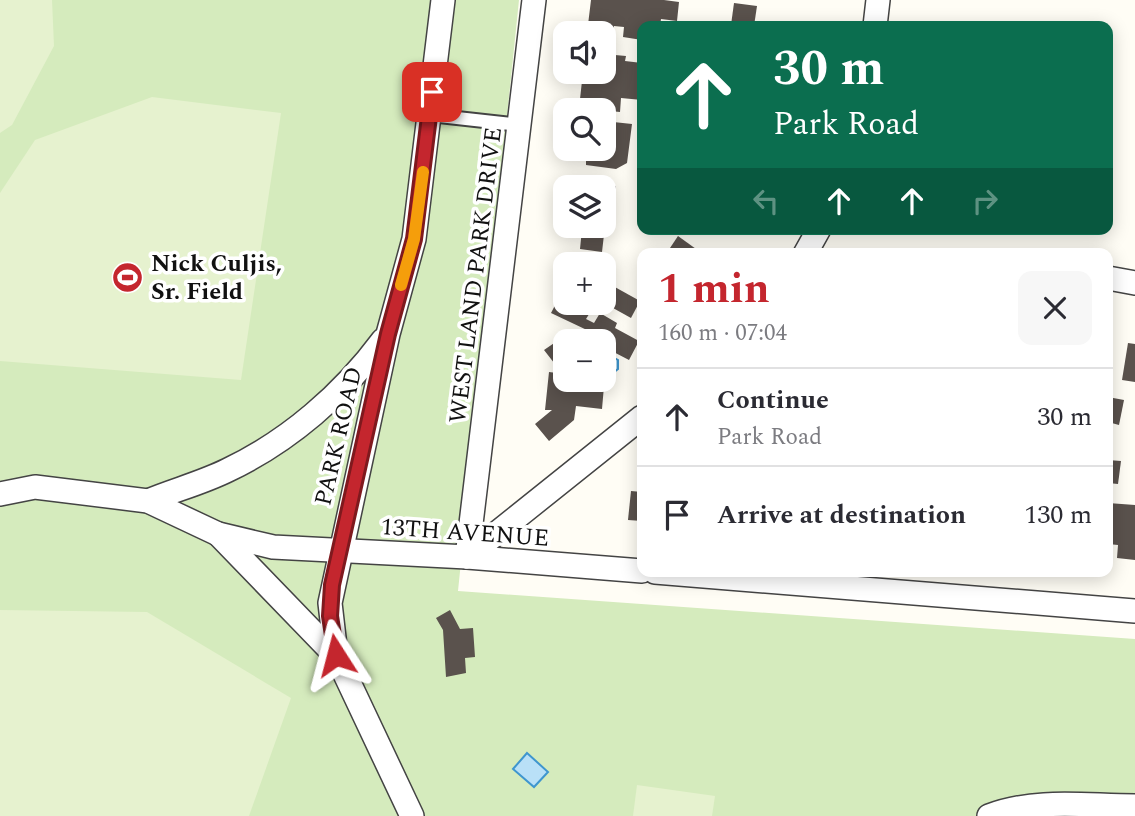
<!DOCTYPE html>
<html lang="en">
<head>
<meta charset="utf-8">
<style>
	:root { --surface:#fff; --page:#f7f7f7; --text:#2b2b33; --muted:#7c7c81; --line:#e1e1e2; --accent:#c4262e }
	body { margin:0; font-family:Spectral,serif; background:var(--page); color:var(--text); height:100vh; display:flex; flex-direction:column; font-size:26px; white-space:nowrap }
	* { box-sizing:border-box; margin:0 }
	p { font-size:23px; color:var(--muted) }
	.icon { flex:none; width:38px; height:38px; fill:none; stroke:currentColor; stroke-width:2; stroke-linecap:round; stroke-linejoin:round }
	.map { position:relative; flex:1; overflow:hidden }
	.sheet { position:absolute; left:637px; top:248px; width:476px; height:329px; display:flex; flex-direction:column; background:var(--surface); border-radius:14px; box-shadow:0 4px 18px #0003 }
	.sheet>* { flex:none }
	.guide { position:absolute; left:637px; top:21px; width:476px; height:214px; border-radius:14px; box-shadow:0 4px 18px #0003; background:#0b6e4f; color:#fff; overflow:hidden }
	.controls { position:absolute; left:553px; top:21px; display:grid; gap:14px }
	.controls a { display:grid; place-items:center; width:63px; height:63px; border-radius:14px; background:var(--surface); box-shadow:0 4px 18px #0003; font-size:35px }
	.pin { position:absolute; display:grid; place-items:center; width:60px; height:60px; color:#fff; margin:-30px; border-radius:14px; box-shadow:0 4px 10px #0006 }
	.me { position:absolute; width:77px; margin:-38px; rotate:351deg; stroke-linejoin:round; filter:drop-shadow(0 0 5px #0008) }
	.turn { display:flex; align-items:center; gap:24px; height:147px; padding:0 21px; font-size:32px }
	.turn .icon { width:91px; height:91px; stroke-width:2.5 }
	.turn b { display:block; font-size:49px; line-height:60px }
	.lanes { display:flex; align-items:center; height:66px; padding:0 21px; background:#0003; justify-content:center; gap:35px; direction:ltr }
	.lanes .off { opacity:.35 }
	.round { display:grid; place-items:center; flex:none; width:74px; height:74px; border-radius:14px; background:var(--page) }
	.headline { display:flex; align-items:center; justify-content:space-between; height:119px; padding:0 21px }
	h1 { font-size:42px; font-weight:700; line-height:52px; color:var(--accent) }
	ul { padding:0; list-style:none }
	li { display:flex; align-items:center; gap:21px; height:98px; padding:0 21px; border-top:2px solid var(--line) }
	li div { flex:1 }
	li b { display:block; font-size:26px }
	li em { font-style:normal }
	.map>svg:first-child { display:block }
</style>
</head>
<body>
<div class="map">
<svg width="1135" height="816" viewBox="0 0 1135 816">
	<rect width="100%" height="100%" fill="#fffdf5"/>
	<polygon fill="#d5ebbd" points="0,0 519,0 458,591 1135,639 1135,816 0,816"/>
	<g fill="#e6f2cf">
		<polygon points="0,0 52,0 54,46 12,125 0,133"/>
		<polygon points="152,97 281,113 241,380 0,361 0,193 35,140"/>
		<polygon points="0,610 147,612 291,698 249,816 0,816"/>
		<polygon points="637,785 715,796 712,816 633,816"/>
	</g>
	<g fill="#b9e0f7" stroke="#3f96cf" stroke-width="2">
		<polygon points="604,352 618,360 618,369 613,373 604,371"/>
		<polygon points="527,753 548,772 534,787 513,769"/>
	</g>
	<g fill="#5a524d">
		<polygon points="591,0 664,0 679,2 677,21 661,19 660,26 642,26 642,40 623,37 624,27 614,26 613,37 587,33"/>
		<polygon points="734,3 757,6 754,26 731,25"/>
		<polygon points="604,54 626,56 625,61 642,63 642,100 621,98 620,112 579,108 583,72 604,72"/>
		<polygon points="604,121 632,124 627,163 616,169 586,165 586,159 573,154 573,149 604,149"/>
		<polygon points="640,161 642,161 642,184 638,183"/>
		<polygon points="570,180 616,186 615,199 608,199 606,221 604,187 569,187"/>
		<polygon points="576,226 605,226 602,252 580,249 582,229"/>
		<polygon points="678,236 703,254 666,254"/>
		<polygon points="604,281 640,301 631,318 604,303"/>
		<polygon points="565,286 565,303 596,303 586,319 594,323 600,313 617,323 615,328 639,341 629,360 604,347 608,340 551,313"/>
		<polygon points="563,337 565,380 588,380 588,384 604,386 602,409 576,406 574,420 549,441 535,424 552,410 545,410 549,372 557,373 558,368 544,350"/>
		<polygon points="1128,343 1135,344 1135,382 1122,380"/>
		<polygon points="1108,397 1124,400 1119,425 1108,422"/>
		<polygon points="1108,460 1121,461 1118,484 1108,483"/>
		<polygon points="631,491 642,492 642,521 628,520"/>
		<polygon points="1108,503 1135,505 1135,560 1117,558 1118,545 1108,544"/>
		<polygon points="450,610 460,629 473,628 475,657 465,658 466,673 446,677 443,630 436,618"/>
	</g>
	<g fill="none" stroke-linecap="round" stroke-linejoin="round">
		<defs>
			<polyline id="service" points="430,115 520,125"/>
			<g id="minor">
				<polyline points="875,26 878,0"/>
				<polyline points="805,254 819,229"/>
				<polyline points="1108,278 1135,283"/>
				<polyline points="0,494 35,487 148,501 218,534 273,547 467,557 642,571"/>
				<path d="M148 501C174 490 202 483 228 470 289 441 343 394 383 340"/>
				<polyline points="218,534 335,655"/>
				<polyline points="467,557 534,0"/>
				<polyline points="467,557 642,417"/>
				<polyline points="655,572 1135,611"/>
				<polyline points="412,816 336,655 330,603 388,334 414,239 443,0"/>
				<path d="M989 816C1037 798 1085 806 1135 806"/>
			</g>
		</defs>
		<use href="#service" stroke="#444" stroke-width="16"/>
		<use href="#minor" stroke="#444" stroke-width="26"/>
		<use href="#service" stroke="#fff" stroke-width="12"/>
		<use href="#minor" stroke="#fff" stroke-width="23"/>
	</g>
	<g fill="none" stroke-linecap="round" stroke-linejoin="round">
		<defs>
			<polyline id="route" points="336,655 330,616 332,585 388,334 414,239 432,92"/>
		</defs>
		<use href="#route" stroke="#7f191e" stroke-width="18"/>
		<use href="#route" stroke="#c4262e" stroke-width="12"/>
		<polyline stroke="#f59e0b" stroke-width="12" points="401,285 414,239 423,172"/>
	</g>
	<defs>
		<symbol id="stadium-disc" viewBox="-11 -11 22 22"><circle r="9.5" fill="#c4262e" stroke="#fff"/><path d="M0-5a6.5 5 0 1 0 0 10a6.5 5 0 1 0 0-10ZM-3.5-1.8h7v3.6h-7Z" fill="#fff"/></symbol>
	</defs>
	<g fill-rule="evenodd">
		<use href="#stadium-disc" x="110" y="260" width="35" height="35"/>
	</g>
	<g text-anchor="middle" stroke-width="7" stroke-linejoin="round" paint-order="stroke">
		<g font-size="24" font-weight="bold" fill="#111" stroke="#fff" text-anchor="start">
			<text x="151" y="271">Nick Culjis,<tspan x="151" dy="28">Sr. Field</tspan></text>
		</g>
		<g font-size="24" fill="#111" stroke="#fff">
			<text transform="translate(475 275) rotate(-83)" y="8">WEST LAND PARK DRIVE</text>
			<text transform="translate(338 436) rotate(-77)" y="8">PARK ROAD</text>
			<text transform="translate(465 532) rotate(4)" y="8">13TH AVENUE</text>
		</g>
	</g>
</svg>
<div class="controls">
<a><svg class="icon" aria-label="sound" viewBox="0 0 24 24"><path d="M4 9h4l5-4v14l-5-4H4zM17 9q2 3 0 6"/></svg></a>
<a><svg class="icon" aria-label="search" viewBox="0 0 24 24"><circle cx="10" cy="10" r="6"/><path d="M15 15l6 6"/></svg></a>
<a><svg class="icon" aria-label="layers" viewBox="0 0 24 24"><path d="M12 4l9 5-9 5-9-5zM3 14l9 5 9-5"/></svg></a>
<a>+</a>
<a>−</a>
</div>
<div class="pin" style="left:432px;top:92px;background:#d93025"><svg class="icon" aria-label="arrive" viewBox="0 0 24 24"><path d="M6 21V4h12l-3 4 3 4H6"/></svg></div>
<svg class="me" style="left:336px;top:655px" viewBox="-20 -20 40 40"><path d="M0-17L14 15 0 8-14 15z" fill="#c4262e" stroke="#fff" stroke-width="4"/></svg>
<div class="guide">
<div class="turn"><svg class="icon" aria-label="ahead" viewBox="0 0 24 24"><path d="M12 20V5M6 11l6-6 6 6"/></svg><div><b>30 m</b>Park Road</div></div>
<div class="lanes"><svg class="icon off" aria-label="left" viewBox="0 0 24 24"><path d="M17 20v-9H6M10 6l-5 5 5 5"/></svg><svg class="icon" aria-label="ahead" viewBox="0 0 24 24"><path d="M12 20V5M6 11l6-6 6 6"/></svg><svg class="icon" aria-label="ahead" viewBox="0 0 24 24"><path d="M12 20V5M6 11l6-6 6 6"/></svg><svg class="icon off" aria-label="right" viewBox="0 0 24 24"><path d="M7 20v-9h11M14 6l5 5-5 5"/></svg></div>
</div>
<section class="sheet">
<div class="headline"><div><h1>1 min</h1><p>160 m · 07:04</p></div><a class="round"><svg class="icon" aria-label="close" viewBox="0 0 24 24"><path d="M6 6l12 12M18 6L6 18"/></svg></a></div>
<ul>
<li><svg class="icon" aria-label="ahead" viewBox="0 0 24 24"><path d="M12 20V5M6 11l6-6 6 6"/></svg><div><b>Continue</b><p>Park Road</p></div><em>30 m</em></li>
<li><svg class="icon" aria-label="arrive" viewBox="0 0 24 24"><path d="M6 21V4h12l-3 4 3 4H6"/></svg><div><b>Arrive at destination</b></div><em>130 m</em></li>
</ul>
</section>
</div>
</body>
</html>
